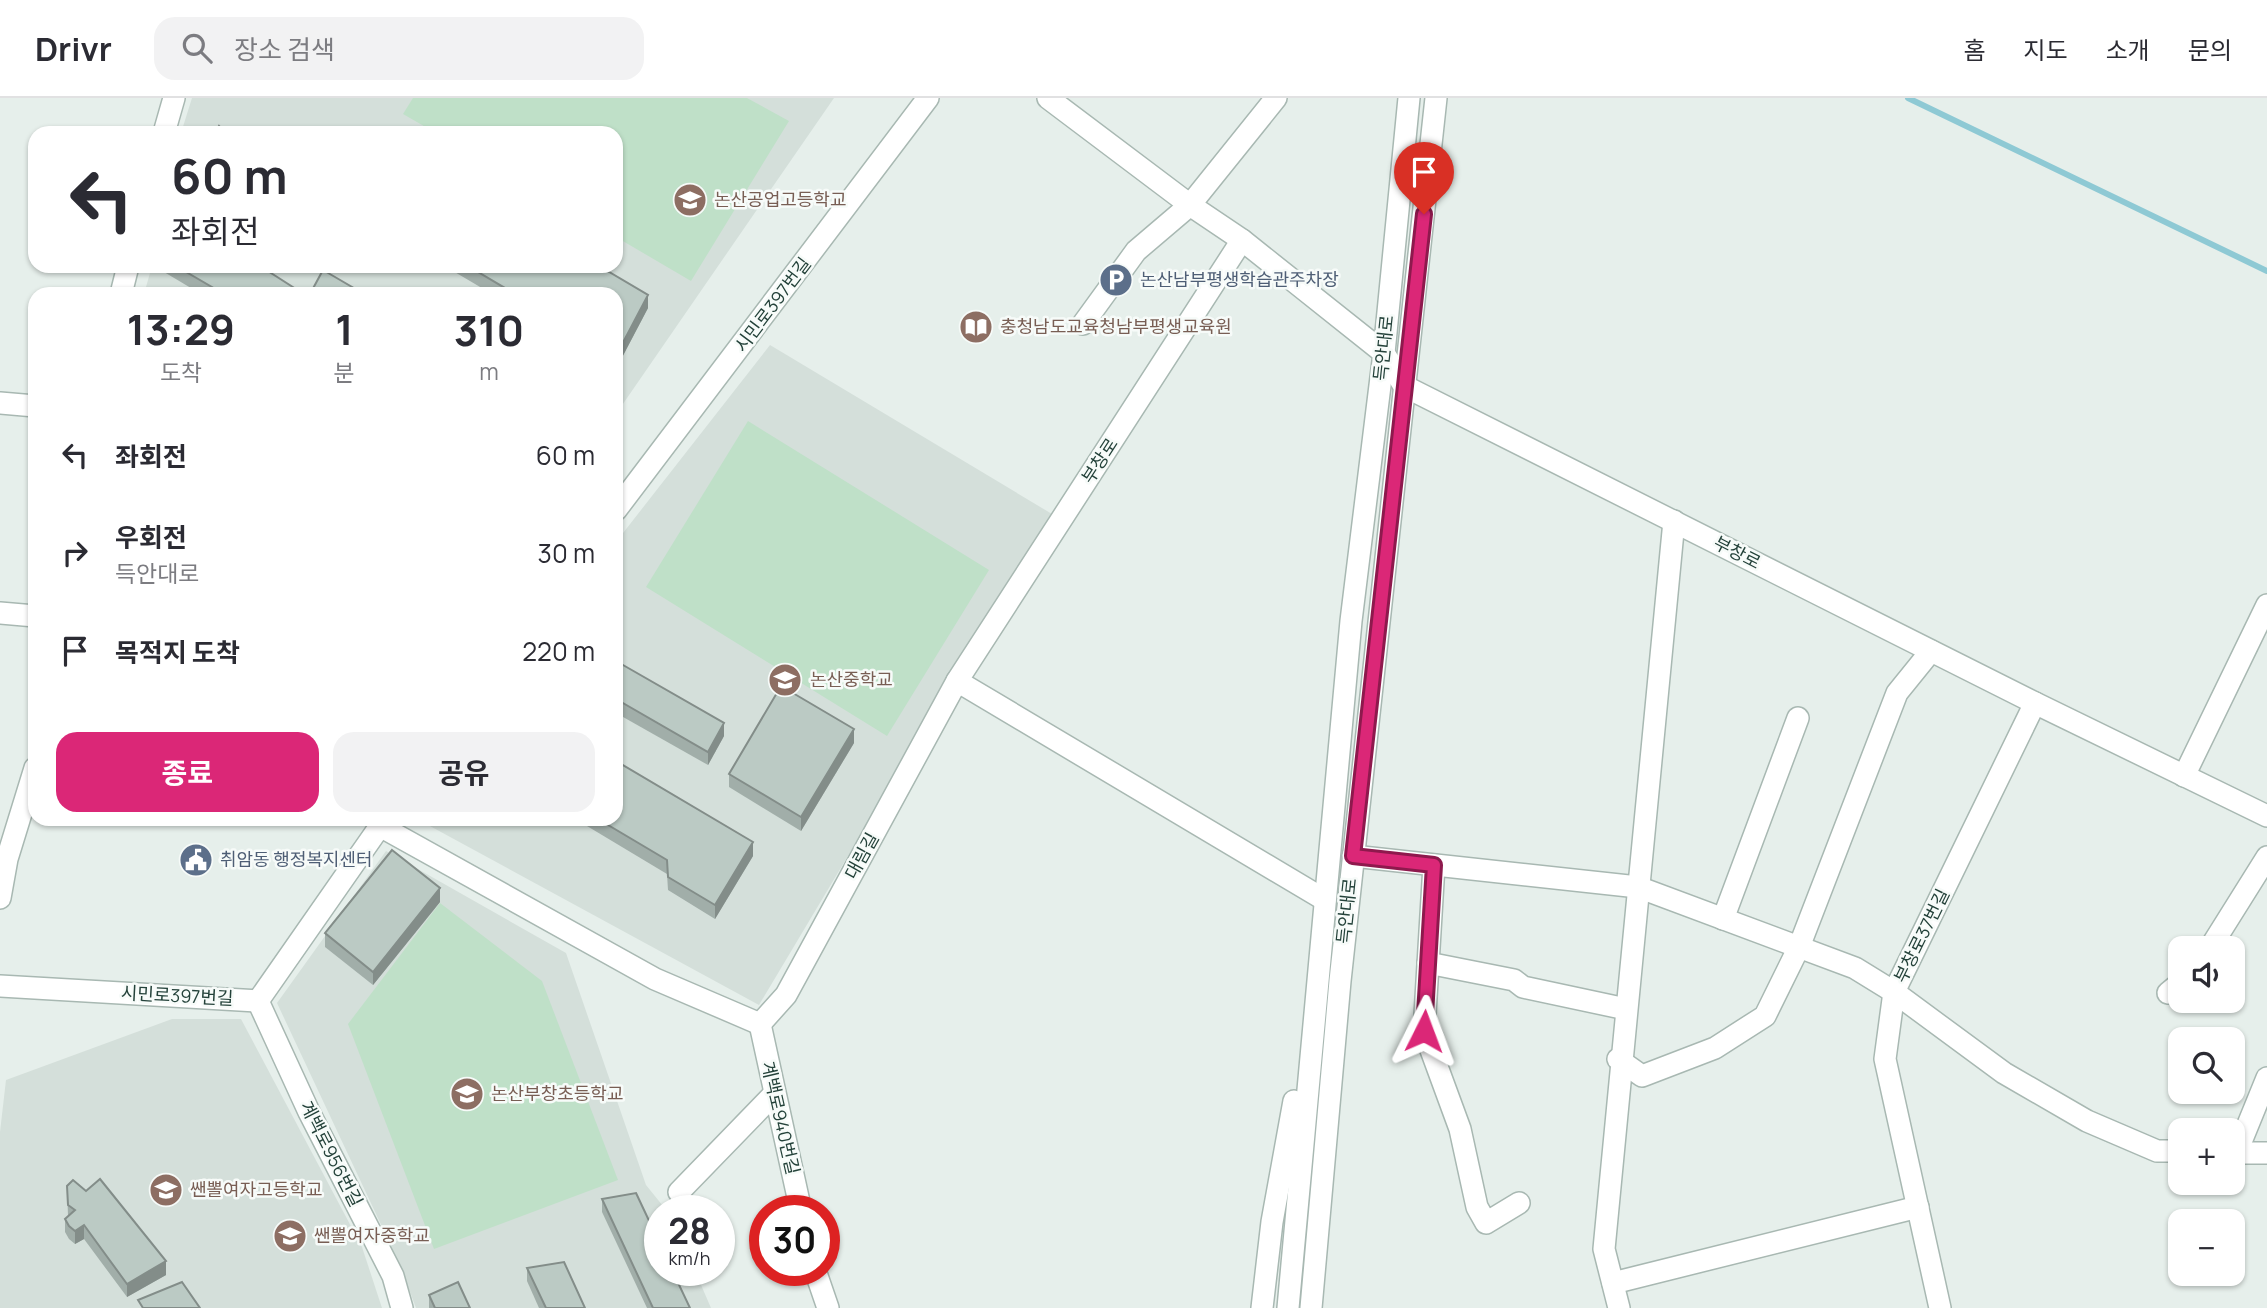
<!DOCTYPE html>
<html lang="ko">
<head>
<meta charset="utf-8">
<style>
	:root { --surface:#fff; --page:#f2f2f3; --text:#2b2b33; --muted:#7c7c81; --line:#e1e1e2; --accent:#db2777 }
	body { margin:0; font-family:Manrope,"Noto Sans KR",sans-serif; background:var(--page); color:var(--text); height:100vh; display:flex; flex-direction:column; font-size:26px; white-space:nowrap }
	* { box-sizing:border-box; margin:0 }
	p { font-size:23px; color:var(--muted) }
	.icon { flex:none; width:38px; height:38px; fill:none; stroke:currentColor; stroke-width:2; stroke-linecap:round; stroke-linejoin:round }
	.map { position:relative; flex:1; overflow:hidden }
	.sheet { position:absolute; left:28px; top:189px; width:595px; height:539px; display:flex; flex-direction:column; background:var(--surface); border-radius:21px; box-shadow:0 2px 5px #0004 }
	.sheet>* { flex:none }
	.banner { position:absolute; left:28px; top:28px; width:595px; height:147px; border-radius:21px; box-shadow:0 2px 5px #0004; background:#fff; color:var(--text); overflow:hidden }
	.fabs { position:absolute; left:2168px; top:838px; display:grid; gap:14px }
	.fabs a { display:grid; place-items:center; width:77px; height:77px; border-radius:14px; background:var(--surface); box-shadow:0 2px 5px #0004; font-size:35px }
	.speed { position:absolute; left:644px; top:1097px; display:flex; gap:14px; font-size:35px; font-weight:700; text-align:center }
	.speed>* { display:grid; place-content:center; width:91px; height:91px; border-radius:50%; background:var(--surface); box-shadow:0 2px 5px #0004; line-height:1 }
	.speed small { font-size:18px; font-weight:400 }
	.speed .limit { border:10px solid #d22; background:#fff; color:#111 }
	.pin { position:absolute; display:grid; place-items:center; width:60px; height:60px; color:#fff; margin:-72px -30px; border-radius:50% 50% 50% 0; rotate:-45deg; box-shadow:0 0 7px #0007 }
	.pin .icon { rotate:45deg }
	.me { position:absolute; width:77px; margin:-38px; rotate:3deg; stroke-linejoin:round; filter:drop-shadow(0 0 5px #0008) }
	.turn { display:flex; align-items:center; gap:24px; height:147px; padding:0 28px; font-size:32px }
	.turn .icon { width:91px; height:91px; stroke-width:2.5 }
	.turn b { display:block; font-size:49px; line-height:60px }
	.eta { display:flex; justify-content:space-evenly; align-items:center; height:119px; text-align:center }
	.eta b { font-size:42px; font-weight:700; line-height:49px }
	.action { display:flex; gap:14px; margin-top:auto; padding:14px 28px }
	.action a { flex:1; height:80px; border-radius:21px; background:var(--accent); color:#fff; font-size:28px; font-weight:700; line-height:80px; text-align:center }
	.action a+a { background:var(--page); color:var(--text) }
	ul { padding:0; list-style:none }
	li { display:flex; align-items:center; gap:21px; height:98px; padding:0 28px }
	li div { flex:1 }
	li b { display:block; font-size:26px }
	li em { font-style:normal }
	header { display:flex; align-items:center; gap:42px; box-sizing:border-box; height:98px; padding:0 35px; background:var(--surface); border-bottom:2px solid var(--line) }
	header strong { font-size:33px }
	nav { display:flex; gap:38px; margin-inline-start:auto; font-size:24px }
	.search { width:490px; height:63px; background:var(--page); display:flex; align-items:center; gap:18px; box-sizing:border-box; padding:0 24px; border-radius:21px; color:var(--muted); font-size:26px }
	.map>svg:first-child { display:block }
</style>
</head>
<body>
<header>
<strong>Drivr</strong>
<div class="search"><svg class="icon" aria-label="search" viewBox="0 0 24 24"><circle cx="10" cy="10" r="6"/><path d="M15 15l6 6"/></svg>장소 검색</div>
<nav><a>홈</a><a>지도</a><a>소개</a><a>문의</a></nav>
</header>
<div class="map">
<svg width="2267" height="1210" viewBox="0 0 2267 1210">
	<rect width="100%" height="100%" fill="#e6efeb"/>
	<g fill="#d4dfda">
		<polygon points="192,0 834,0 616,316 616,196 144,196 152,168 616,168 616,35 181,35"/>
		<polygon points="770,247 1052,416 759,907 417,721 616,721 616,444"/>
		<polygon points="386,753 566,855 646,1087 667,1113 660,1113 660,1172 695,1173 711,1210 416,1210 400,1167 277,905"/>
		<polygon points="172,921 241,921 362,1149 382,1210 0,1210 0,1034 6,982"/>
	</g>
	<g fill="#bfe0c8">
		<polygon points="413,0 747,0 789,23 691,183 616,139 616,35 436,35 403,16"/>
		<polygon points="748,323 989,472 887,638 646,489"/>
		<polygon points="440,805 542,883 618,1082 434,1151 348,926"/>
	</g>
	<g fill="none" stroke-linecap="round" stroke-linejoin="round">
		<polyline stroke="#8ec9d4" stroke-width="6" points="1908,0 2267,173"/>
		<defs>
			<g id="minor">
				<polyline points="1048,0 1190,107 1242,142 1384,255 1404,288 2035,605 2267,718"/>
				<polyline points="164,35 174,0"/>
				<polyline points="121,196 128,168"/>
				<polyline points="1083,226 1136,153 1190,107 1276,0"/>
				<polyline points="0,305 35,308"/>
				<polyline points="616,412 928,0"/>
				<polyline points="0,515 35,518"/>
				<polyline points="957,583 1325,802"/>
				<polyline points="2184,678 2267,507"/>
				<polyline points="380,728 655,881 760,926 786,897 957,583 1242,142"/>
				<polyline points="1353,758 1638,789 1855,870 1894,894 2004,975 2087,1023 2157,1053 2180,1053"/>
				<polyline points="1434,767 1424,933 1460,1031 1477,1109 1486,1125 1519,1105"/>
				<polyline points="0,800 7,761 35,670"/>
				<polyline points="1723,821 1798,620"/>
				<polyline points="2210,850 2267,759"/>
				<polyline points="1428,865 1514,882 1523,889 1626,911"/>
				<polyline points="0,888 258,903"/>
				<polyline points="2168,895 2180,885"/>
				<polyline points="258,903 309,1014 393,1178 402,1210"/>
				<polyline points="258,903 385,721"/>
				<polyline points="760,926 801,1113"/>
				<polyline points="1618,961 1642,978 1715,950 1765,918 1799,849 1897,595 1931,553"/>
				<polyline points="2233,1055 2267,1055"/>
				<polyline points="2236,1056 2267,980"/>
				<polyline points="679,1094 774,996"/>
				<polyline points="815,1172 828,1210"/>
				<polyline points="1613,1185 1918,1109"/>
				<polyline points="1262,1210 1272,1124 1294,1003"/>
				<polyline points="1288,1210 1351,523 1384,255 1409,0"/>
				<polyline points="1311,1210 1340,883 1436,0"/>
				<polyline points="1619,1210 1604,1151 1674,423"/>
				<polyline points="1940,1210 1885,961 1894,894 2035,605"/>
			</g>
		</defs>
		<use href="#minor" stroke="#a8b8b2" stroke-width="24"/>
		<use href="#minor" stroke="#fff" stroke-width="21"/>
	</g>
	<g fill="#a1aea9">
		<polygon points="154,168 260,168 299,196 201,196"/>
		<polygon points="453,168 599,168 648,210 617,269 616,269 616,196 492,196 453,173"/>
		<polygon points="616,563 724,638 708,667 616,615"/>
		<polygon points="854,645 801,733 729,689 729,676"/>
		<polygon points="587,721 616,721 753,758 715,821 668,792 667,776 587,728"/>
		<polygon points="440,804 373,887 325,849 325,835"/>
		<polygon points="67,1088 166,1177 127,1199 84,1141 75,1146 69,1141 65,1134 65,1121 68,1118"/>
		<polygon points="602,1101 690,1210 647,1210 602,1114"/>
		<polygon points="527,1170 585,1210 539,1210 527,1183"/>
		<polygon points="429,1197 470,1210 429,1210"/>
	</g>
	<g fill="#838d89">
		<polygon points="648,197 648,210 617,269 617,256"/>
		<polygon points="724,625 724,638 708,667 708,654"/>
		<polygon points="854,631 854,645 801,733 801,719"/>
		<polygon points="753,744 753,758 715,821 715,807"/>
		<polygon points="440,790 440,804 373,887 373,874"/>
		<polygon points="84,1127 84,1141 75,1146 75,1133"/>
		<polygon points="166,1163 166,1177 127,1199 127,1186"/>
	</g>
	<g fill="#bbcac4" stroke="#838d89" stroke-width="2">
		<polygon points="219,28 226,35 215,35"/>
		<polygon points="327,30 335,35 324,35"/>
		<polygon points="176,168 260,168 299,193 297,196 224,196"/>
		<polygon points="468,168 599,168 648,197 617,256 616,255 616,196 515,196"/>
		<polygon points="323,172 364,196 310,196"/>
		<polygon points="616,563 724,625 708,654 616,601"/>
		<polygon points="781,588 854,631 801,719 729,676"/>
		<polygon points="616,663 753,744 715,807 668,779 667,762 598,721 616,721"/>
		<polygon points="392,752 440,790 373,874 325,835"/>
		<polygon points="100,1081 166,1163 127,1186 84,1127 75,1133 69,1128 65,1121 75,1112 68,1107 67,1088 73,1082 86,1093"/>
		<polygon points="636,1095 660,1146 660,1172 672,1172 690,1210 653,1210 602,1101"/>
		<polygon points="564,1164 585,1210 546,1210 527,1170"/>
		<polygon points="182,1184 200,1210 143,1210 138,1202"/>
		<polygon points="458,1184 470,1210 435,1210 429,1197"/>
	</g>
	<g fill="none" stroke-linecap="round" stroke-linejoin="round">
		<defs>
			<polyline id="route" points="1424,116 1353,758 1434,767 1424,933"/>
		</defs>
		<use href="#route" stroke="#8e194d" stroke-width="18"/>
		<use href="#route" stroke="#db2777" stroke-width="12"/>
	</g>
	<defs>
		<symbol id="school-disc" viewBox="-11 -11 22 22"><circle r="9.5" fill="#8d6e63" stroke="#f7fbf9"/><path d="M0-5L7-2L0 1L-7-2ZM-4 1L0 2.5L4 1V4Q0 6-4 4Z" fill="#fff"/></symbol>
		<symbol id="parking-disc" viewBox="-11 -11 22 22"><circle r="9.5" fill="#5c6f8a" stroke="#f7fbf9"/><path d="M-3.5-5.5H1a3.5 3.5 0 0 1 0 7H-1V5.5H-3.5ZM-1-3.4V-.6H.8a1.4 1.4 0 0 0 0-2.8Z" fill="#fff"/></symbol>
		<symbol id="library-disc" viewBox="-11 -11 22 22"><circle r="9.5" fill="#8d6e63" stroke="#f7fbf9"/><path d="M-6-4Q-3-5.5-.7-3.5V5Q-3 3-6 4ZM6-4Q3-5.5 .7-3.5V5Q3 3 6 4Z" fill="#fff"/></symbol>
		<symbol id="civic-disc" viewBox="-11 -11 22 22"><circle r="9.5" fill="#5c6f8a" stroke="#f7fbf9"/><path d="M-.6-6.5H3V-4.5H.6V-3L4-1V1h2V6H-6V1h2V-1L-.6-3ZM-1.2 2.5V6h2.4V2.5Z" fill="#fff"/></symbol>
	</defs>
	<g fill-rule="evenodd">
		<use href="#school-disc" x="671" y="83" width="38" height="38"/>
		<use href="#parking-disc" x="1097" y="163" width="38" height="38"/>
		<use href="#library-disc" x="957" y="210" width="38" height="38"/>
		<use href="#school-disc" x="766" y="563" width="38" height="38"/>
		<use href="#civic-disc" x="177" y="743" width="38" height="38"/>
		<use href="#school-disc" x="448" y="977" width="38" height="38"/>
		<use href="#school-disc" x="147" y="1073" width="38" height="38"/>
		<use href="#school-disc" x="271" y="1119" width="38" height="38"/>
	</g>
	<g text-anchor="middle" stroke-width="5" stroke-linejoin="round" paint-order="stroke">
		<g font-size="18" fill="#785e54" stroke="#f7fbf9" text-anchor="start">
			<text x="714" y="108">논산공업고등학교</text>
			<text x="1000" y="235">충청남도교육청남부평생교육원</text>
			<text x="810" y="588">논산중학교</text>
			<text x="491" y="1002">논산부창초등학교</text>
			<text x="190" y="1098">쌘뽈여자고등학교</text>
			<text x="314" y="1144">쌘뽈여자중학교</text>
		</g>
		<g font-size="18" fill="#4e5e75" stroke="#f7fbf9" text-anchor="start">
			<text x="1140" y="188">논산남부평생학습관주차장</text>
			<text x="220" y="768">취암동 행정복지센터</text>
		</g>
		<g font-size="18" fill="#24423a" stroke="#f7fbf9">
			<text transform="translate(773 207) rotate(-53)" y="6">시민로397번길</text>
			<text transform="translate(1384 250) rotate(-84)" y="6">득안대로</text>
			<text transform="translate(1100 363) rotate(-57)" y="6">부창로</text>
			<text transform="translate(1737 455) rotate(27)" y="6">부창로</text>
			<text transform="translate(862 758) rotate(-61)" y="6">대림길</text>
			<text transform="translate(1347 813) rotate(-84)" y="6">득안대로</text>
			<text transform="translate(1922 838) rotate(-64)" y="6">부창로37번길</text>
			<text transform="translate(177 898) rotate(3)" y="6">시민로397번길</text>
			<text transform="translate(780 1020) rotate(77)" y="6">계백로940번길</text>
			<text transform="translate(331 1056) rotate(63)" y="6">계백로956번길</text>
		</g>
	</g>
</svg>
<div class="fabs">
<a><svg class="icon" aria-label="sound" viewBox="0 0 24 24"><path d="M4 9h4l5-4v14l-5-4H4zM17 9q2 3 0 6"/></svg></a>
<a><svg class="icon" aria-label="search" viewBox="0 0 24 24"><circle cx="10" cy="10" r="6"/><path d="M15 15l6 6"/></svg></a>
<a>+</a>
<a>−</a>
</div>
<div class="speed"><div>28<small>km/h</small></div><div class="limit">30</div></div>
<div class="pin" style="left:1424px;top:116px;background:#d93025"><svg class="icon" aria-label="arrive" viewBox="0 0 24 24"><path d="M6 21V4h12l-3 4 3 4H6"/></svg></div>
<svg class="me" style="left:1424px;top:933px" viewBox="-20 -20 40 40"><path d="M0-17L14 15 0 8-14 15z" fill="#db2777" stroke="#fff" stroke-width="4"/></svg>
<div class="banner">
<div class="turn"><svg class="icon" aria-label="left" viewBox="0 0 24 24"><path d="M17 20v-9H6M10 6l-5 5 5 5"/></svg><div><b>60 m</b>좌회전</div></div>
</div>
<section class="sheet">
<div class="eta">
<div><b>13:29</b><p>도착</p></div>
<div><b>1</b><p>분</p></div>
<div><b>310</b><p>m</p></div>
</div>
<ul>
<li><svg class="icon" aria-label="left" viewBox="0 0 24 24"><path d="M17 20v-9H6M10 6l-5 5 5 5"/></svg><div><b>좌회전</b></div><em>60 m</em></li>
<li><svg class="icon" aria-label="right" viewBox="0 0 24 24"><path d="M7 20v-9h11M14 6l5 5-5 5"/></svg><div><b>우회전</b><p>득안대로</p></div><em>30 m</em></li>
<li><svg class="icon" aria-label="arrive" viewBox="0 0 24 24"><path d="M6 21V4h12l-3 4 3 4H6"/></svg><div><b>목적지 도착</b></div><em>220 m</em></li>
</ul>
<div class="action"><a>종료</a><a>공유</a></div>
</section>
</div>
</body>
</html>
